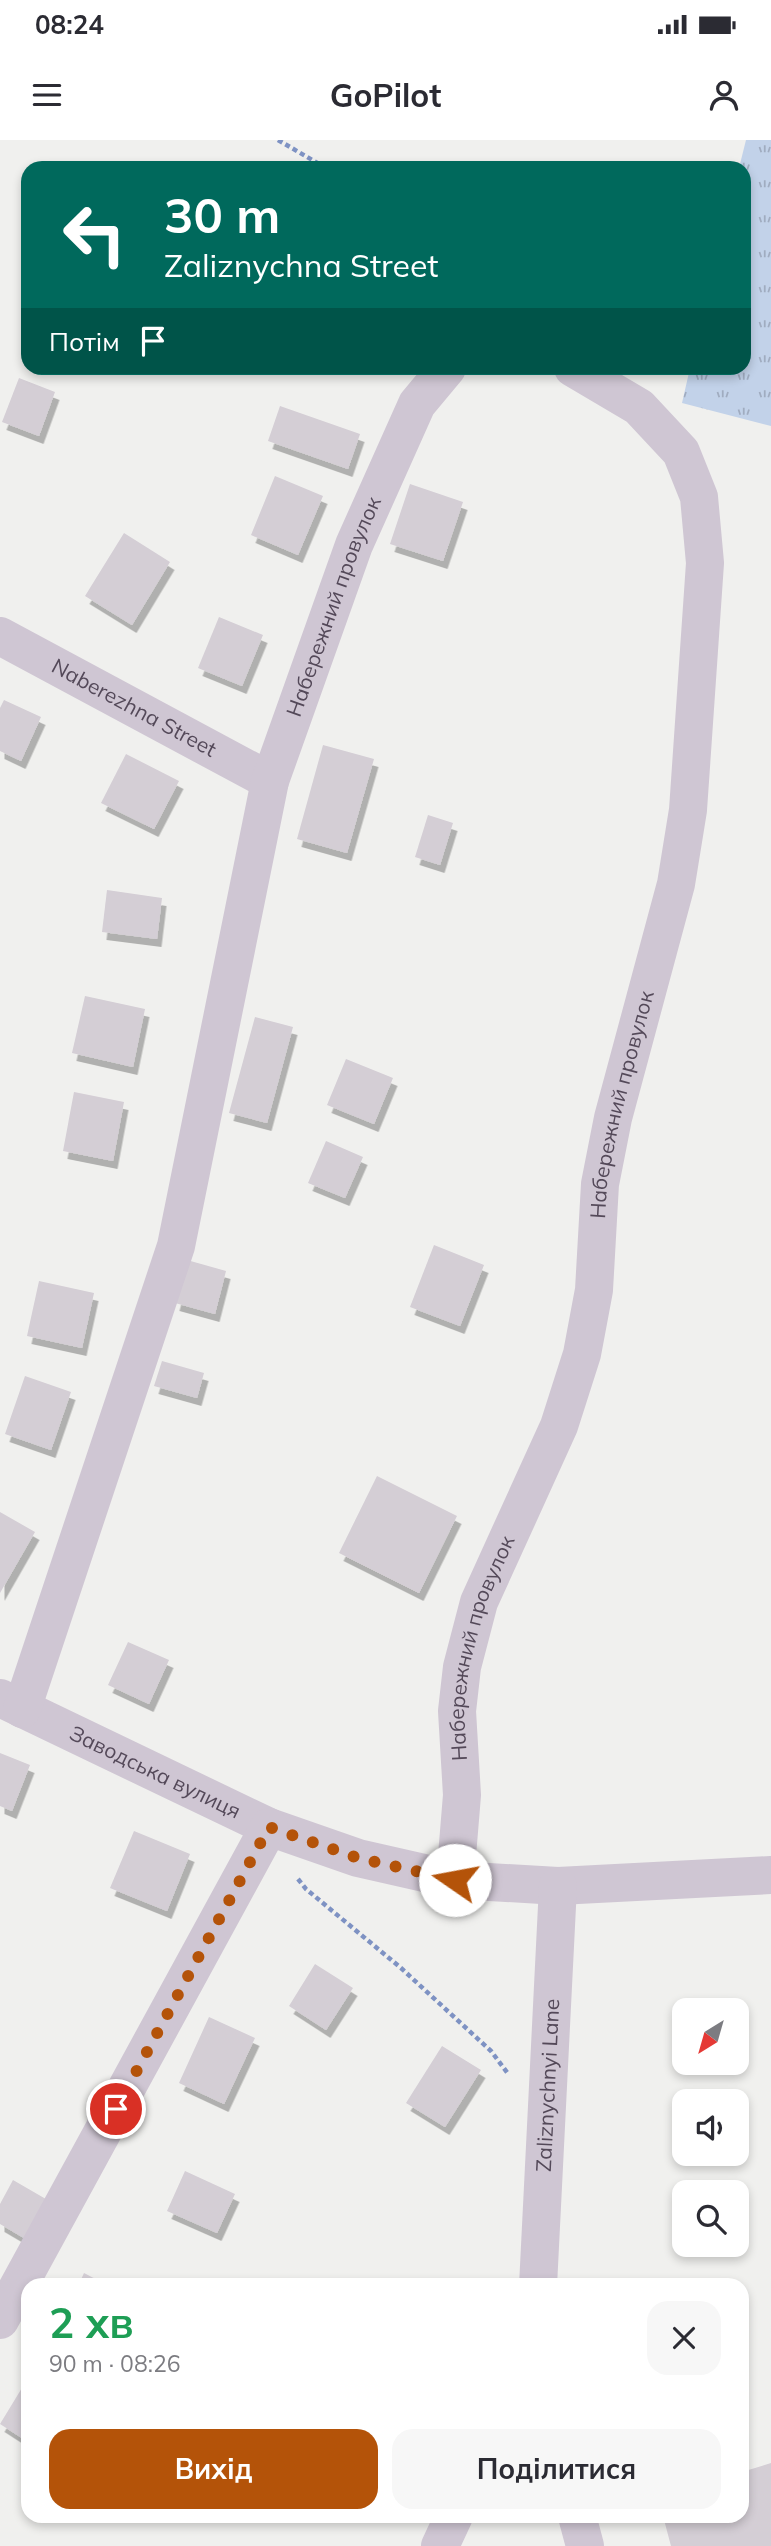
<!DOCTYPE html>
<html lang="uk">
<head>
<meta charset="utf-8">
<style>
	:root { --surface:#fff; --page:#f7f7f7; --text:#2b2b33; --muted:#7c7c81; --accent:#b45309 }
	body { margin:0; font-family:Mulish,sans-serif; background:var(--page); color:var(--text); height:100vh; display:flex; flex-direction:column; font-size:26px; white-space:nowrap }
	* { box-sizing:border-box; margin:0 }
	p { font-size:23px; color:var(--muted) }
	.icon { flex:none; width:38px; height:38px; fill:none; stroke:currentColor; stroke-width:2; stroke-linecap:round; stroke-linejoin:round }
	.map { position:relative; flex:1; overflow:hidden }
	.side { position:absolute; left:21px; top:2138px; width:728px; height:245px; display:flex; flex-direction:column; background:var(--surface); border-radius:21px; box-shadow:0 4px 10px #0003 }
	.side>* { flex:none }
	.hud { position:absolute; left:21px; top:21px; width:730px; height:214px; border-radius:21px; box-shadow:0 4px 10px #0003; background:#00695c; color:#fff; overflow:hidden }
	.needle { width:46px; rotate:217deg }
	.buttons { position:absolute; left:672px; top:1858px; display:grid; gap:14px }
	.buttons a { display:grid; place-items:center; width:77px; height:77px; border-radius:14px; background:var(--surface); box-shadow:0 4px 10px #0003; font-size:35px }
	.pin { position:absolute; display:grid; place-items:center; width:60px; height:60px; color:#fff; margin:-30px; border:4px solid #fff; border-radius:50%; box-shadow:0 2px 7px #0007 }
	.me { position:absolute; width:77px; margin:-38px; rotate:282deg; stroke-linejoin:round; filter:drop-shadow(0 0 5px #0008) }
	.turn { display:flex; align-items:center; gap:24px; height:147px; padding:0 28px; font-size:32px }
	.turn .icon { width:91px; height:91px; stroke-width:2.5 }
	.turn b { display:block; font-size:49px; line-height:60px }
	.then { display:flex; align-items:center; height:66px; padding:0 28px; background:#0003; gap:14px; font-size:26px }
	.round { display:grid; place-items:center; flex:none; width:74px; height:74px; border-radius:21px; background:var(--page) }
	.summary { display:flex; align-items:center; justify-content:space-between; height:119px; padding:0 28px }
	h1 { font-size:42px; font-weight:700; line-height:52px; color:#1e9e55 }
	.action { display:flex; gap:14px; margin-top:auto; padding:14px 28px }
	.action a { flex:1; height:80px; border-radius:21px; background:var(--accent); color:#fff; font-size:28px; font-weight:700; line-height:80px; text-align:center }
	.action a+a { background:var(--page); color:var(--text) }
	.status { display:flex; justify-content:space-between; align-items:center; height:49px; padding:0 35px; background:var(--surface); direction:ltr }
	.status svg { height:19px; fill:currentColor }
	header { display:flex; justify-content:space-between; align-items:center; height:91px; padding:0 28px; background:var(--surface); font-size:32px; font-weight:700 }
	.map>svg:first-child { display:block }
</style>
</head>
<body>
<div class="status"><b>08:24</b><svg viewBox="0 0 49 12"><path d="M0 12V9h3v3zM5 12V6h3v6zM10 12V3h3v9zM15 12V0h3v12zM26 1h20v11H26zM47 4h2v5h-2z"/></svg></div>
<header><svg class="icon" aria-label="menu" viewBox="0 0 24 24"><path d="M4 6h16M4 12h16M4 18h16"/></svg>GoPilot<svg class="icon" aria-label="person" viewBox="0 0 24 24"><circle cx="12" cy="8" r="4"/><path d="M4 21q1-7 8-7t8 7"/></svg></header>
<div class="map">
<svg width="771" height="2406" viewBox="0 0 771 2406">
	<defs>
		<pattern id="grass-tufts" width="24" height="20" patternUnits="userSpaceOnUse" patternTransform="scale(1.75)"><rect width="24" height="20" fill="#c2d2e9"/><path d="M3 7l-1-3M5 7V3M7 7l1-3M15 17l-1-3M17 17v-4M19 17l1-3" fill="none" stroke="#a0acc0"/></pattern>
		<filter id="shadow"><feDropShadow dx="4.5" dy="8" stdDeviation="0" flood-color="#0004"/></filter>
	</defs>
	<rect width="100%" height="100%" fill="#f0f0ee"/>
	<polygon fill="url(#grass-tufts)" points="746,0 771,0 771,286 682,263 690,228 744,228 744,28 739,28"/>
	<g fill="#d4ced5" filter="url(#shadow)">
		<polygon points="19,238 55,252 39,296 2,282"/>
		<polygon points="280,266 360,294 348,329 268,301"/>
		<polygon points="275,336 323,356 298,415 251,395"/>
		<polygon points="410,344 463,362 443,421 390,404"/>
		<polygon points="124,393 170,422 132,485 85,456"/>
		<polygon points="219,477 263,495 242,546 198,528"/>
		<polygon points="4,560 41,577 21,621 0,611 0,568"/>
		<polygon points="323,605 374,619 347,713 297,699"/>
		<polygon points="126,614 179,641 154,689 101,663"/>
		<polygon points="428,675 453,683 440,725 415,717"/>
		<polygon points="107,750 162,758 157,799 102,792"/>
		<polygon points="85,856 145,869 133,927 72,913"/>
		<polygon points="255,877 293,887 267,983 229,973"/>
		<polygon points="346,919 393,938 374,984 327,965"/>
		<polygon points="74,952 124,962 113,1021 63,1011"/>
		<polygon points="326,1001 363,1017 345,1058 308,1043"/>
		<polygon points="434,1105 484,1125 460,1186 410,1167"/>
		<polygon points="187,1120 226,1131 215,1174 175,1163"/>
		<polygon points="39,1141 94,1153 82,1208 27,1196"/>
		<polygon points="162,1221 204,1233 197,1258 154,1246"/>
		<polygon points="25,1236 71,1252 51,1310 5,1294"/>
		<polygon points="377,1336 457,1376 419,1453 339,1413"/>
		<polygon points="0,1372 35,1392 0,1453"/>
		<polygon points="128,1502 169,1520 149,1564 108,1545"/>
		<polygon points="0,1613 30,1625 12,1671 0,1666"/>
		<polygon points="134,1691 190,1714 167,1771 110,1748"/>
		<polygon points="315,1824 353,1848 326,1890 289,1866"/>
		<polygon points="209,1877 255,1898 224,1964 179,1943"/>
		<polygon points="442,1906 481,1930 445,1987 406,1963"/>
		<polygon points="185,2031 235,2054 217,2093 167,2071"/>
		<polygon points="13,2040 51,2062 29,2101 0,2084 0,2064"/>
		<polygon points="84,2133 109,2146 78,2146"/>
		<polygon points="28,2238 28,2302 0,2284"/>
		<polygon points="771,2323 771,2406 671,2406 663,2376 742,2376 742,2332"/>
	</g>
	<g fill="none" stroke-linecap="round" stroke-linejoin="round">
		<g stroke="#7e92c3" stroke-width="4.5" stroke-dasharray="5 3.5" stroke-linecap="butt">
			<polyline points="278,0 326,28"/>
			<polyline points="298,1739 306,1749 401,1828 491,1911 509,1935"/>
		</g>
		<g stroke="#cfc6d3" stroke-width="38">
			<path id="s1" d="M0 496 270 641"/>
			<path id="s2" d="M0 1558 269 1687 358 1718 455 1740 558 1746 771 1735"/>
			<path id="s3" d="M22 1569 176 1106 270 641 354 405 417 264 447 228"/>
			<path id="s4" d="M455 1740 462 1655 457 1571 462 1527 479 1462 559 1286 582 1214 594 1150 600 1044 613 978 676 744 688 670 705 423 699 357 681 312 639 267 573 228"/>
			<path id="s5" d="M538 2146 558 1746"/>
			<polyline points="0,2180 269,1687"/>
			<polyline points="577,2376 585,2406"/>
			<polyline points="440,2406 454,2376"/>
		</g>
	</g>
	<g fill="none" stroke-linecap="round" stroke-linejoin="round">
		<polyline stroke="#b45309" stroke-width="12" stroke-dasharray="0 21.6" points="116,1969 269,1687 358,1718 455,1740"/>
	</g>
	<g text-anchor="middle" stroke-width="5" stroke-linejoin="round" paint-order="stroke">
		<g font-size="21" fill="#544959" stroke="#fff">
			<text dy="7" stroke="none"><textPath href="#s3" startOffset="1148">Набережний провулок</textPath></text>
			<text dy="7" stroke="none"><textPath href="#s1" startOffset="152">Naberezhna Street</textPath></text>
			<text dy="7" stroke="none"><textPath href="#s4" startOffset="803">Набережний провулок</textPath></text>
			<text dy="7" stroke="none"><textPath href="#s4" startOffset="236">Набережний провулок</textPath></text>
			<text dy="7" stroke="none"><textPath href="#s2" startOffset="172">Заводська вулиця</textPath></text>
			<text dy="7" stroke="none"><textPath href="#s5" startOffset="201">Zaliznychnyi Lane</textPath></text>
		</g>
	</g>
</svg>
<div class="buttons">
<a><svg class="needle" viewBox="-14 -14 28 28"><path d="M0-13l5 13h-10z" fill="#e53935"/><path d="M0 13l5-13h-10z" fill="#7c7c81"/></svg></a>
<a><svg class="icon" aria-label="sound" viewBox="0 0 24 24"><path d="M4 9h4l5-4v14l-5-4H4zM17 9q2 3 0 6"/></svg></a>
<a><svg class="icon" aria-label="search" viewBox="0 0 24 24"><circle cx="10" cy="10" r="6"/><path d="M15 15l6 6"/></svg></a>
</div>
<div class="pin" style="left:116px;top:1969px;background:#d93025"><svg class="icon" aria-label="arrive" viewBox="0 0 24 24"><path d="M6 21V4h12l-3 4 3 4H6"/></svg></div>
<svg class="me" style="left:455px;top:1740px" viewBox="-20 -20 40 40"><circle r="19" fill="#fff"/><path d="M0-13L10 11 0 6-10 11z" fill="#b45309"/></svg>
<div class="hud">
<div class="turn"><svg class="icon" aria-label="left" viewBox="0 0 24 24"><path d="M17 20v-9H6M10 6l-5 5 5 5"/></svg><div><b>30 m</b>Zaliznychna Street</div></div>
<div class="then">Потім<svg class="icon" aria-label="arrive" viewBox="0 0 24 24"><path d="M6 21V4h12l-3 4 3 4H6"/></svg></div>
</div>
<section class="side">
<div class="summary"><div><h1>2 хв</h1><p>90 m · 08:26</p></div><a class="round"><svg class="icon" aria-label="close" viewBox="0 0 24 24"><path d="M6 6l12 12M18 6L6 18"/></svg></a></div>
<div class="action"><a>Вихід</a><a>Поділитися</a></div>
</section>
</div>
</body>
</html>
